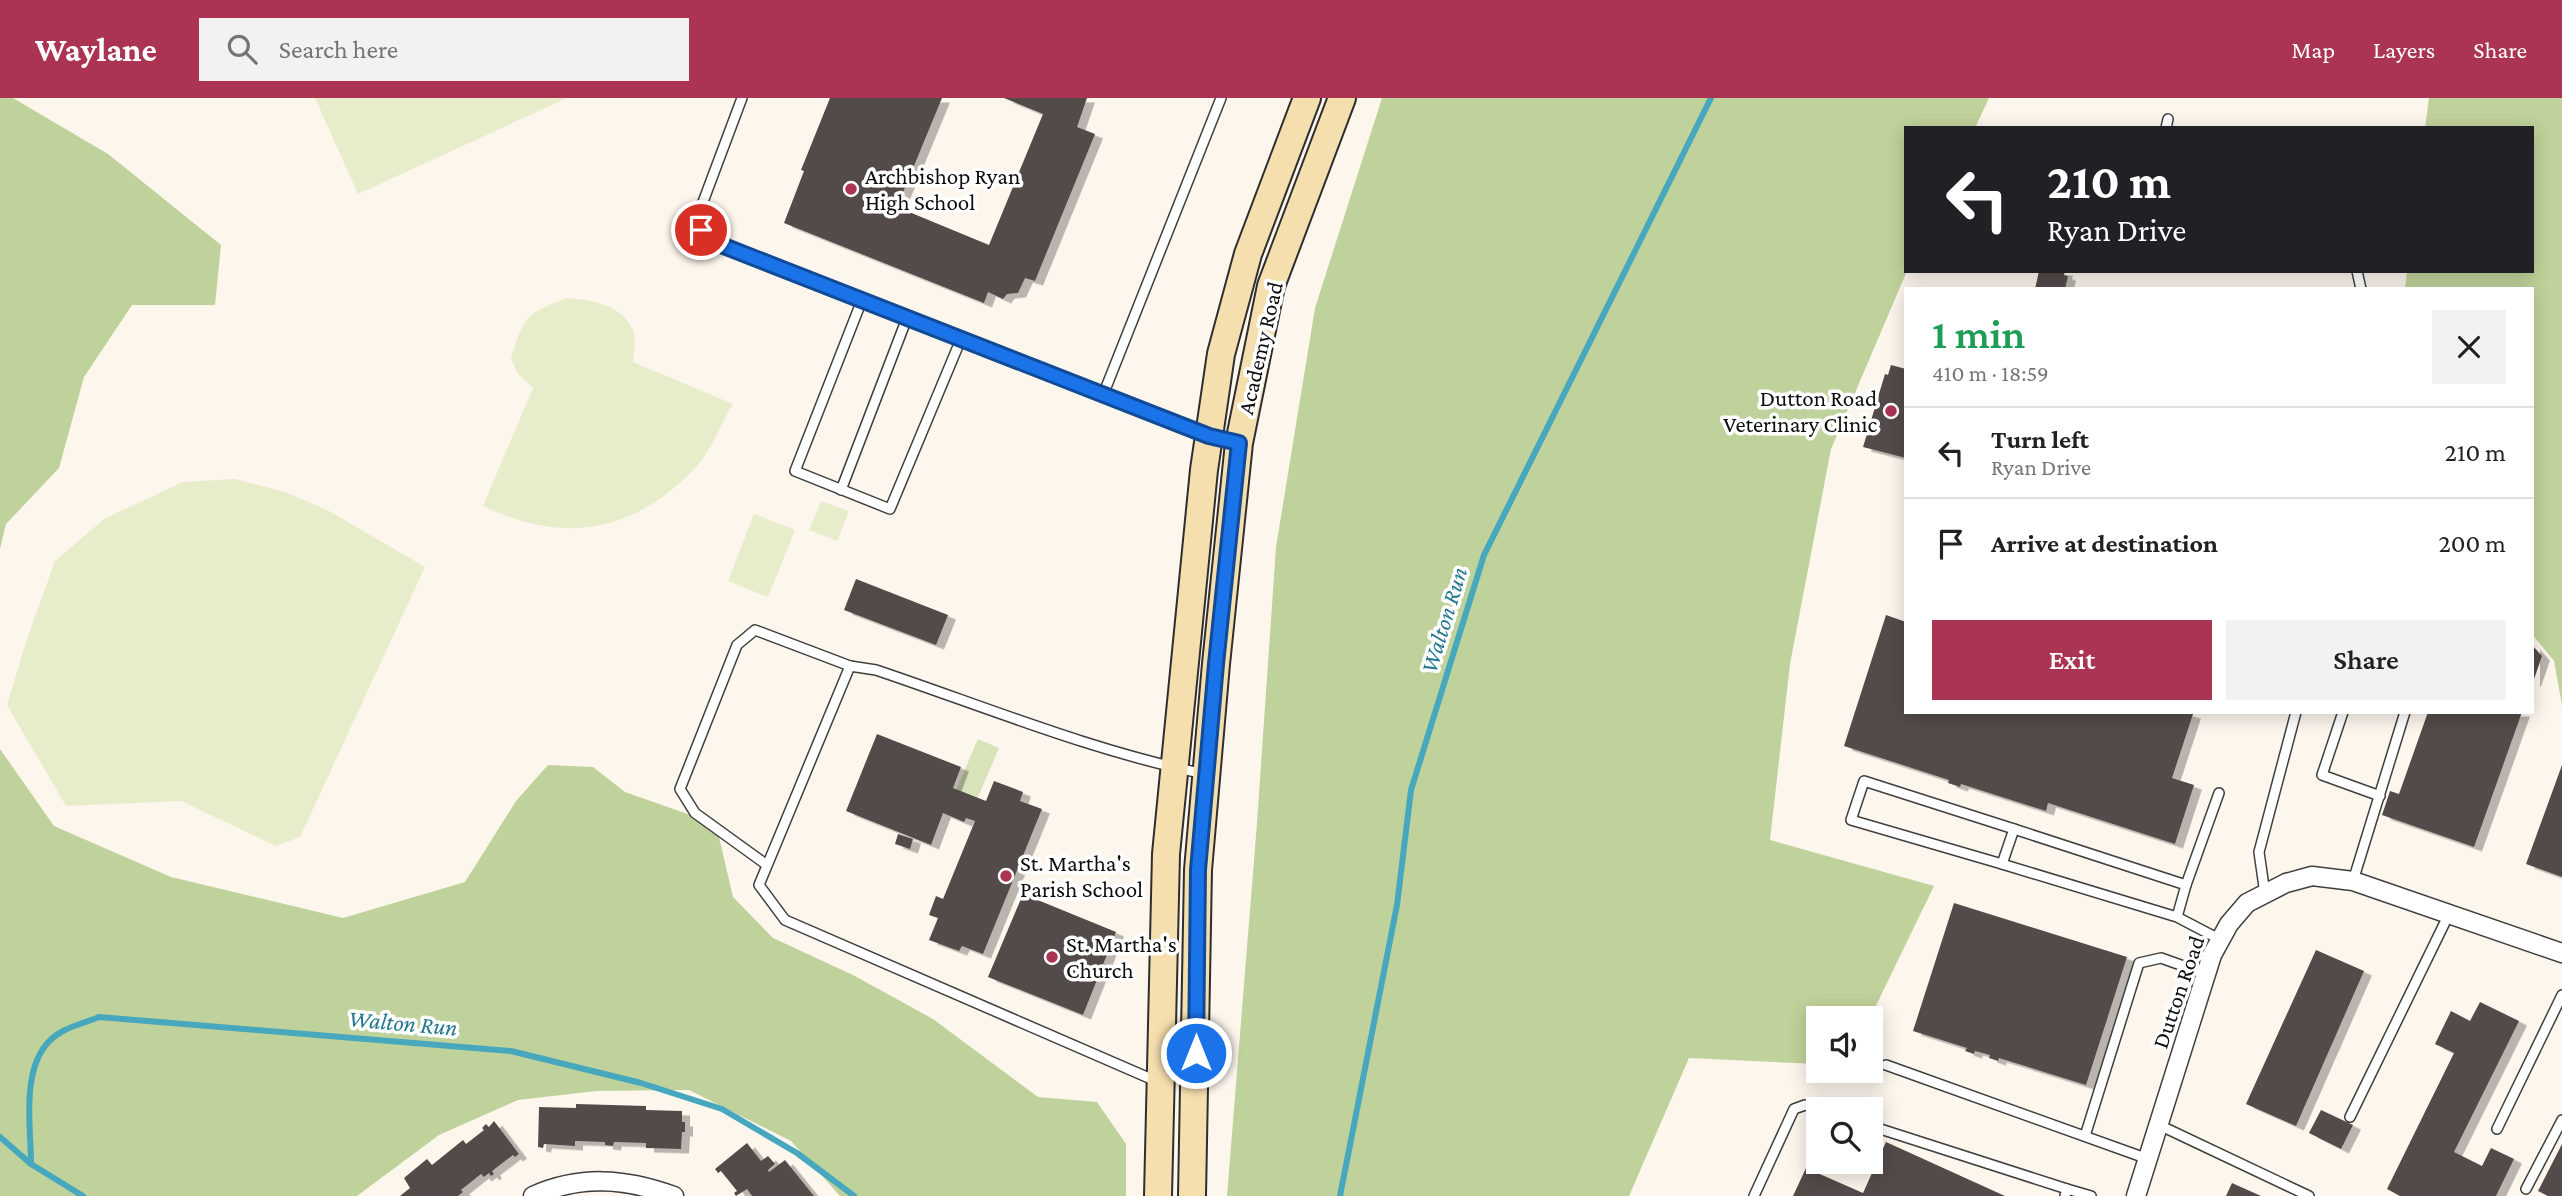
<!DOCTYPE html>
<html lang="en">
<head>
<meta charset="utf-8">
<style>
	:root { --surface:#fff; --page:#f2f2f2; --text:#202124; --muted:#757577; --line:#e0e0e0; --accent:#ac3453 }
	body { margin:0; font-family:"Crimson Pro",serif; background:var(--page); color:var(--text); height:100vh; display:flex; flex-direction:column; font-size:26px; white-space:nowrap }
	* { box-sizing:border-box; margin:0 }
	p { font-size:23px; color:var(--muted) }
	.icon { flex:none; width:38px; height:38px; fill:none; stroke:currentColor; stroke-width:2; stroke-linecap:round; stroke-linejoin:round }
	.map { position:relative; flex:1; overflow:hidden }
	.drawer { position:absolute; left:1904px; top:189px; width:630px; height:427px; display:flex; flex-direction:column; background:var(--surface); border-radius:0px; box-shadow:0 4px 18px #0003 }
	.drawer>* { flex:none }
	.hud { position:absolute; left:1904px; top:28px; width:630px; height:147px; border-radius:0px; box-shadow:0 4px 18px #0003; background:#202124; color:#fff; overflow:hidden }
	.fabs { position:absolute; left:1806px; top:908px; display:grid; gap:14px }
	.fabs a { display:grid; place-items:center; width:77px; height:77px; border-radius:0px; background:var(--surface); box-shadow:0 4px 18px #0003; font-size:35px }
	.pin { position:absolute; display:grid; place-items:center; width:60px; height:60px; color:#fff; margin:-30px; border:4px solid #fff; border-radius:50%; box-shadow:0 2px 7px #0007 }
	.me { position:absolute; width:77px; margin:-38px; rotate:0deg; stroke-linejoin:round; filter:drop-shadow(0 0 5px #0008) }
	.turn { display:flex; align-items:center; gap:24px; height:147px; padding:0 28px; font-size:32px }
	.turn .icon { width:91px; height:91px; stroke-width:2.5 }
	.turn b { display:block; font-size:49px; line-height:60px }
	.round { display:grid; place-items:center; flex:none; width:74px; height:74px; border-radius:0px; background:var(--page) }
	.headline { display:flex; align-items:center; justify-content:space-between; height:119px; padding:0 28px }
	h1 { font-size:42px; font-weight:600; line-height:52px; color:#1e9e55 }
	.button { display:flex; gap:14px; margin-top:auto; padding:14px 28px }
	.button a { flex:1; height:80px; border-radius:0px; background:var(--accent); color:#fff; font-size:28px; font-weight:600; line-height:80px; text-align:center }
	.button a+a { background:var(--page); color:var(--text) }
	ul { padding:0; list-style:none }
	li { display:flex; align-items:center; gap:21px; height:91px; padding:0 28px; border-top:2px solid var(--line) }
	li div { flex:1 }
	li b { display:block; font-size:26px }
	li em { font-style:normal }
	header { display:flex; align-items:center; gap:42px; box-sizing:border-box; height:98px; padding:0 35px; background:var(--accent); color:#fff }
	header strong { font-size:33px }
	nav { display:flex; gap:38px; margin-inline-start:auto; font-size:24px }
	.search { width:490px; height:63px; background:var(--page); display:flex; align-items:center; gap:18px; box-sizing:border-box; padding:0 24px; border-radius:0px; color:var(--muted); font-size:26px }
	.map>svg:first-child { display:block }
</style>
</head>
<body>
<header>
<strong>Waylane</strong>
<div class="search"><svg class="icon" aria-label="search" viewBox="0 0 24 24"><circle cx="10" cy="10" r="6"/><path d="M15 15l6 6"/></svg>Search here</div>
<nav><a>Map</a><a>Layers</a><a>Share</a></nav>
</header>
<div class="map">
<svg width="2562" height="1098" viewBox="0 0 2562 1098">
	<defs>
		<filter id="shadow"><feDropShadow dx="8" dy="4.5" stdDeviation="0" flood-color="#0004"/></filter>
	</defs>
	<rect width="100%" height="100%" fill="#fdf6ed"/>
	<polygon fill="#d8e3ba" points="978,641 999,650 977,701 956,692"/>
	<g fill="#c0d29b">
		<polygon points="0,0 13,0 108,56 221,147 215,207 132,207 84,279 59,370 6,426 0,451"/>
		<polygon points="1382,0 1989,0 1975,30 1906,30 1907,173 1831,351 1790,566 1770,742 1934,788 1870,920 1818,920 1818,966 1689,960 1629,1098 1227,1098 1257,725 1276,449 1315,210"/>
		<polygon points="2429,0 2562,0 2562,607 2554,563 2532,536 2532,191 2405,191 2407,173 2532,173 2532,30 2425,30"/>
		<polygon points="0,651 54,728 171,779 343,820 465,784 516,703 548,667 593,669 625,694 716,726 733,799 773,840 853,877 933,921 1038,999 1097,1004 1126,1046 1126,1098 840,1098 791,1043 689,992 596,993 518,1002 439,1037 357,1098 0,1098"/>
	</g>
	<g fill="#e7eccb">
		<polygon points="315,0 567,0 358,96"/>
		<path d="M567 200C591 202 620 206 632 230 637 239 634 254 633 264L733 306C721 326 711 354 694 371 632 436 562 446 483 408L533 290 518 276 511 261C524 217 526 216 567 200Z"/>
		<polygon points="235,381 285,394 329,413 425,469 300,739 276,748 181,703 66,708 7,607 27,541 55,463 104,421 183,384"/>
		<polygon points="821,403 849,413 837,443 809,432"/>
		<polygon points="754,416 795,432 768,499 728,483"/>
	</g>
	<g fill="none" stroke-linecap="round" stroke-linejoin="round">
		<g stroke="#46a7bd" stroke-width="6">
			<polyline points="0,1039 31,1066 83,1098"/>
			<path d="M31 1066C31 1024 18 956 63 933 74 927 87 924 99 919L511 953 641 985 722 1011 797 1055 854 1098"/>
			<polyline points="1340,1098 1397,807 1411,692 1484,457 1711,0"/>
		</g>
	</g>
	<g fill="#534b49" filter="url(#shadow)">
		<polygon points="830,0 942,0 897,109 989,147 1043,16 1004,0 1087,0 1077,29 1095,36 1035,183 1025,180 1018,195 1007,196 1003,201 988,194 984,205 784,125 804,73 801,72"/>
		<polygon points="2039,173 2065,173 2064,177 2068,178 2065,191 2035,191"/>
		<polygon points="1891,267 1906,271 1906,360 1863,349 1885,276 1888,277"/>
		<polygon points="856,481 948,517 936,547 844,512"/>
		<polygon points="1886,517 1906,524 1906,614 2186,614 2193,616 2172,680 2194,687 2175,746 2048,705 2046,713 1961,686 1960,689 1948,685 1949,682 1844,648"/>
		<polygon points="2532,547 2542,558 2533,584 2532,584"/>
		<polygon points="2428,614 2522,614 2474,749 2382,717 2390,693 2399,696"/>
		<polygon points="877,636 961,669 953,690 986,703 994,683 1023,694 1020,703 1042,711 983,856 962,848 959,853 929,842 938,820 929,817 936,798 943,801 975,723 966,720 964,724 943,715 931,747 846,713"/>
		<polygon points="2562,667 2562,779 2526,766"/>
		<polygon points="898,736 913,741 910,751 895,746"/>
		<polygon points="1023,796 1116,834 1083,917 988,879"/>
		<polygon points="1954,805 2127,859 2086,987 1999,960 1998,963 1989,960 1990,957 1975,953 1974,956 1965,953 1967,950 1913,933"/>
		<polygon points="2316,852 2364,873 2296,1028 2246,1006"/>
		<polygon points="2480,904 2519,923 2454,1054 2482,1068 2491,1050 2514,1061 2496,1098 2400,1098 2387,1091 2454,955 2435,946 2451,913 2470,923"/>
		<polygon points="576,1006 646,1008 646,1012 682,1013 682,1024 685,1024 685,1034 682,1034 681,1051 646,1050 646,1045 614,1044 613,1048 605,1047 605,1044 575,1043 575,1048 544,1046 543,1050 538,1049 539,1009 576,1010"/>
		<polygon points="2321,1012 2353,1027 2341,1051 2309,1035"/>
		<polygon points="494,1023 519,1056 515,1059 513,1057 492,1073 494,1076 491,1078 489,1075 484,1079 481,1076 461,1092 463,1094 458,1098 400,1098 410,1090 404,1080 416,1070 427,1061 432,1067 463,1042 466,1046 484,1032 482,1030 486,1026 489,1029"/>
		<polygon points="1886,1044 2005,1098 1793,1098 1806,1070 1863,1095"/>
		<polygon points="747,1045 761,1063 768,1058 775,1066 768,1072 769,1074 785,1062 814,1098 752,1098 747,1091 736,1098 734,1095 737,1093 721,1073 718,1075 715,1071"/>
		<polygon points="2562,1046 2562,1098 2548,1098 2538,1093"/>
		<polygon points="2232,1085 2261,1098 2226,1098"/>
	</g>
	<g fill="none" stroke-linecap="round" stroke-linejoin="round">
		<defs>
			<g id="lane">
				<polyline points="742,0 700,112 701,132 716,145 1209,338 1237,344"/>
				<polyline points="2166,30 2168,21"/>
				<polyline points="2357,173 2361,191"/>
				<polyline points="862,202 795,373 890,411 961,241"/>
				<polyline points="1103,297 1221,0"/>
				<polyline points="841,392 907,220"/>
				<polyline points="2343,614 2322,677 2380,698"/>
				<polyline points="2002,766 1851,722 1864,683 2014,731"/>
				<polyline points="767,767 695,715 680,691 737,547 755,532 850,568"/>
				<polyline points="2353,783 2405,614"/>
				<polyline points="2186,787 2219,695"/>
				<polyline points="2265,796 2259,754 2296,614"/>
				<polyline points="2177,819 2186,787 2014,731 2002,766 2177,819 2221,842"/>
				<polyline points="1886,967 2148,1061"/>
				<path d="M1156 983 785 822 759 787 850 568 876 572C983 608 1095 654 1205 676"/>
				<polyline points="2350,1019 2449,816"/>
				<polyline points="2159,1027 2309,1098"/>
				<polyline points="1871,1028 2067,1091"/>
				<polyline points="2497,1031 2562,897"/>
				<polyline points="2085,1038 2139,865 2161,860 2206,876"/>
				<polyline points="2526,1091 2562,1022"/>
				<polyline points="1754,1098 1794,1011 1805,1007 1820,1012"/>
				<polyline points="2065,1098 2067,1091 2091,1098"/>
			</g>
			<g id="street">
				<path d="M533 1098C580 1077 625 1080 674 1098"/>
				<polyline points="2136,1098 2212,857 2229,826 2247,805 2286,785 2312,778 2353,783 2562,855"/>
			</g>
			<g id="secondary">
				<polyline points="1158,1098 1166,756 1204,372 1221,256 1248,156 1307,0"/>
				<polyline points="1192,1098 1198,772 1216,566 1239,345 1271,188 1342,0"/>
			</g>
		</defs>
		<use href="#lane" stroke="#3f3f3f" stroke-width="12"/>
		<use href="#street" stroke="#3f3f3f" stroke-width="21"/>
		<use href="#secondary" stroke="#2e2e2e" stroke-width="30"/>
		<use href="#lane" stroke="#fff" stroke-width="9"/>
		<use href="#street" stroke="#fff" stroke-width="18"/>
		<use href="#secondary" stroke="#f6dfaf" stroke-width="26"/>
	</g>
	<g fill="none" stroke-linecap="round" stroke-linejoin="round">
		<defs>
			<polyline id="route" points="701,132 716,145 1209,338 1239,345 1216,566 1198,772 1196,955"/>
		</defs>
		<use href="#route" stroke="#114b97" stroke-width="18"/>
		<use href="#route" stroke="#1a73e8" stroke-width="12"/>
	</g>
	<g fill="#ac3453" stroke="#fff" stroke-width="2.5">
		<circle cx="851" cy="91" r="7"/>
		<circle cx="1891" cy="313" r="7"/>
		<circle cx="1006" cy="778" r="7"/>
		<circle cx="1052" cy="859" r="7"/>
	</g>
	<g text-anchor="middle" stroke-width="7" stroke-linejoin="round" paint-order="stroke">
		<g font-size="23" fill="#0c0c0c" stroke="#fff" text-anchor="start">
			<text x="865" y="86">Archbishop Ryan<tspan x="865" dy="26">High School</tspan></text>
			<text x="1877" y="308" text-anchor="end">Dutton Road<tspan x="1877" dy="26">Veterinary Clinic</tspan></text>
			<text x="1020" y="773">St. Martha's<tspan x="1020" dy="26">Parish School</tspan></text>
			<text x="1066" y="854">St. Martha's<tspan x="1066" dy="26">Church</tspan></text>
		</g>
		<g font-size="23" fill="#0c0c0c" stroke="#fff">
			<text transform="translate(1260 250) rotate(-77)" y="8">Academy Road</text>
			<text transform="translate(2178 894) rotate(-71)" y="8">Dutton Road</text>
		</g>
		<g font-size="24" font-style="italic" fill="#24778f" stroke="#fff">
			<text transform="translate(1444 522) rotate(-73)" y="8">Walton Run</text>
			<text transform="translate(403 925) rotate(5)" y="8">Walton Run</text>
		</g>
	</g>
</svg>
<div class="fabs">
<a><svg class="icon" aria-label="sound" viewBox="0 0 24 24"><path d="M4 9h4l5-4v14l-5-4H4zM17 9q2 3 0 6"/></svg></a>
<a><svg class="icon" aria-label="search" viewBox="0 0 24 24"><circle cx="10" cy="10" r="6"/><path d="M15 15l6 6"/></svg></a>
</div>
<div class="pin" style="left:701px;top:132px;background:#d93025"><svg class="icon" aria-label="arrive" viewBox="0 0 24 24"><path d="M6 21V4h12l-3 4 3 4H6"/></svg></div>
<svg class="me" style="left:1196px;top:955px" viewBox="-20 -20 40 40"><circle r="17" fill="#1a73e8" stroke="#fff" stroke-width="3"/><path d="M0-11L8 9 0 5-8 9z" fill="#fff"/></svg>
<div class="hud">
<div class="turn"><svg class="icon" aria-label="left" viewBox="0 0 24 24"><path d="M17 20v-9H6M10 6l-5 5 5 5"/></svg><div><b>210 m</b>Ryan Drive</div></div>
</div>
<section class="drawer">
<div class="headline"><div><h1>1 min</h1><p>410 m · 18:59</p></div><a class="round"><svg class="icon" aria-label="close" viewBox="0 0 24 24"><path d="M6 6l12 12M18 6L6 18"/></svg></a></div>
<ul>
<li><svg class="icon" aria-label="left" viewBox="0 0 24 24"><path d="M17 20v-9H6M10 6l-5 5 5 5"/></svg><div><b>Turn left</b><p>Ryan Drive</p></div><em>210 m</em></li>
<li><svg class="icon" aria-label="arrive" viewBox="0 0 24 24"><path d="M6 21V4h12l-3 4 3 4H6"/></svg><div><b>Arrive at destination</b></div><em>200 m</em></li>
</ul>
<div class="button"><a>Exit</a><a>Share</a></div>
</section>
</div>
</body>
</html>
